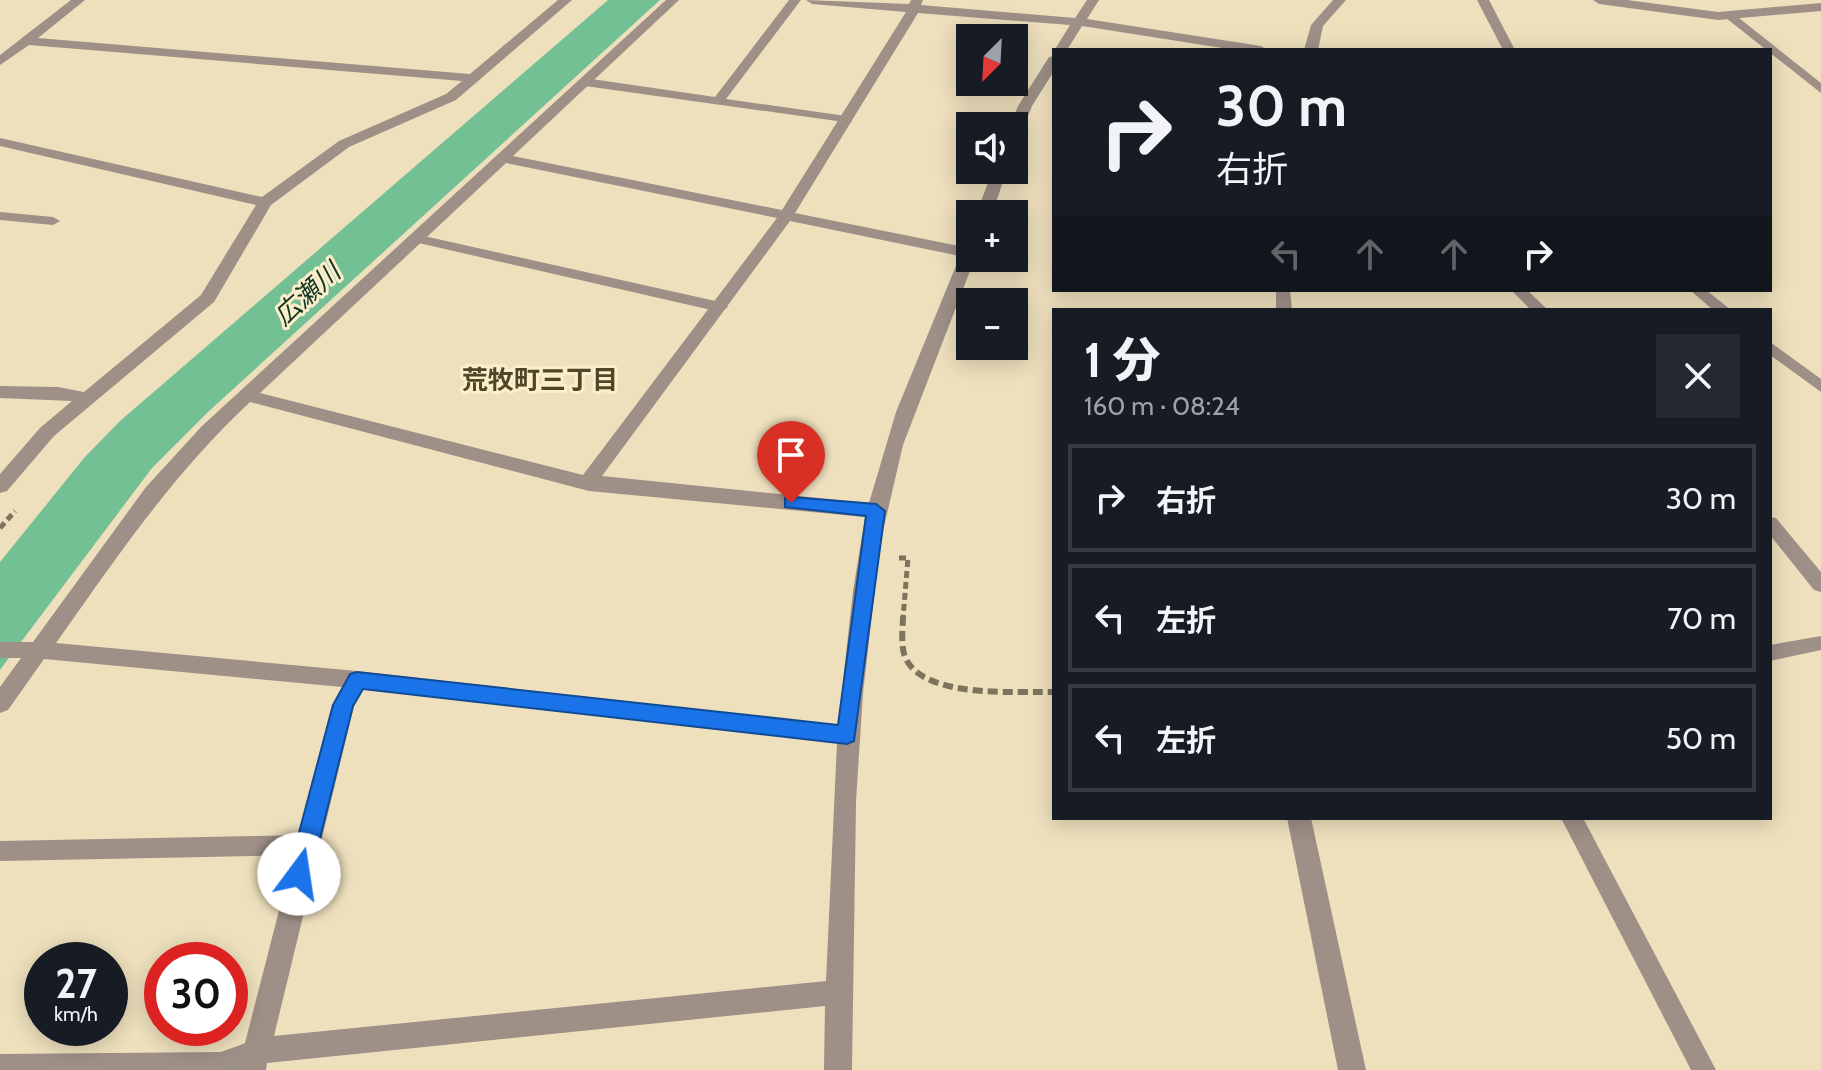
<!DOCTYPE html>
<html lang="ja">
<head>
<meta charset="utf-8">
<style>
	:root { --surface:#171b24; --page:#242831; --text:#f1f3f6; --muted:#9ea1a6; --line:#363941 }
	body { margin:0; font-family:Cabin,"Noto Sans JP",sans-serif; background:var(--page); color:var(--text); height:100vh; display:flex; flex-direction:column; font-size:30px; white-space:nowrap }
	* { box-sizing:border-box; margin:0 }
	p { font-size:26px; color:var(--muted) }
	.icon { flex:none; width:44px; height:44px; fill:none; stroke:currentColor; stroke-width:2; stroke-linecap:round; stroke-linejoin:round }
	.map { position:relative; flex:1; overflow:hidden }
	.details { position:absolute; left:1052px; top:308px; width:720px; height:512px; display:flex; flex-direction:column; background:var(--surface); border-radius:0px; box-shadow:0 4px 20px #0003 }
	.details>* { flex:none }
	.guide { position:absolute; left:1052px; top:48px; width:720px; height:244px; border-radius:0px; box-shadow:0 4px 20px #0003; background:#171b24; color:var(--text); overflow:hidden }
	.needle { width:52px; rotate:204deg }
	.buttons { position:absolute; left:956px; top:24px; display:grid; gap:16px }
	.buttons a { display:grid; place-items:center; width:72px; height:72px; border-radius:0px; background:var(--surface); box-shadow:0 4px 20px #0003; font-size:40px }
	.speed { position:absolute; left:24px; top:942px; display:flex; gap:16px; font-size:40px; font-weight:700; text-align:center }
	.speed>* { display:grid; place-content:center; width:104px; height:104px; border-radius:50%; background:var(--surface); box-shadow:0 4px 20px #0003; line-height:1 }
	.speed small { font-size:20px; font-weight:400 }
	.speed .limit { border:12px solid #d22; background:#fff; color:#111 }
	.pin { position:absolute; display:grid; place-items:center; width:68px; height:68px; color:#fff; margin:-82px -34px; border-radius:50% 50% 50% 0; rotate:-45deg; box-shadow:0 0 8px #0007 }
	.pin .icon { rotate:45deg }
	.me { position:absolute; width:88px; margin:-44px; rotate:14deg; stroke-linejoin:round; filter:drop-shadow(0 0 6px #0008) }
	.turn { display:flex; align-items:center; gap:28px; height:168px; padding:0 32px; font-size:36px }
	.turn .icon { width:104px; height:104px; stroke-width:2.5 }
	.turn b { display:block; font-size:56px; line-height:68px }
	.lanes { display:flex; align-items:center; height:76px; padding:0 32px; background:#0003; justify-content:center; gap:40px; direction:ltr }
	.lanes .off { opacity:.35 }
	.round { display:grid; place-items:center; flex:none; width:84px; height:84px; border-radius:0px; background:var(--page) }
	.summary { display:flex; align-items:center; justify-content:space-between; height:136px; padding:0 32px }
	h1 { font-size:48px; font-weight:800; line-height:60px }
	ul { padding:0; list-style:none }
	li { display:flex; align-items:center; gap:24px; height:108px; margin:0 16px 12px; padding:0 16px; border:4px solid var(--line); border-radius:0px }
	li div { flex:1 }
	li b { display:block; font-size:30px }
	li em { font-style:normal }
	.map>svg:first-child { display:block }
</style>
</head>
<body>
<div class="map">
<svg width="1821" height="1070" viewBox="0 0 1821 1070">
	<rect width="100%" height="100%" fill="#eee0bd"/>
	<polygon fill="#74c095" points="608,0 660,0 208,412 152,468 0,670 0,562 84,458 120,421"/>
	<g fill="none" stroke-linecap="round" stroke-linejoin="round">
		<g stroke="#7d745d" stroke-width="5" stroke-dasharray="7 4" stroke-linecap="butt">
			<polyline points="0,528 15,511"/>
			<polyline points="899,558 908,558 903,618"/>
		</g>
		<path stroke="#7d745d" stroke-width="6" stroke-dasharray="10 5" stroke-linecap="butt" d="M903 616C903 629 900 647 906 659 926 699 1016 691 1054 692"/>
		<g fill="#9e9087" fill-rule="evenodd">
			<polygon points="789,0 801,0 726,99 846,116 852,120 851,123 585,86 579,82 585,78 715,97"/>
			<polygon points="1477,0 1489,0 1515,50 1503,50"/>
			<polygon points="1726,14 1734,14 1821,83 1821,93 1726,18"/>
			<polygon points="0,212 53,217 60,221 53,225 0,220"/>
			<polygon points="415,234 720,302 728,307 720,312 410,241 408,238"/>
			<polygon points="1276,290 1290,290 1292,310 1276,310"/>
			<polygon points="1511,290 1527,290 1548,310 1531,310"/>
			<polygon points="1690,290 1706,290 1731,310 1713,310"/>
			<polygon points="1770,342 1821,379 1821,392 1770,355"/>
			<polygon points="1770,517 1776,518 1821,572 1821,592 1814,590 1770,535"/>
			<polygon points="1821,636 1821,650 1770,661 1770,645"/>
			<polygon points="1561,818 1583,818 1716,1070 1691,1070"/>
			<polygon points="307,835 315,838 318,845 315,852 307,855 0,861 0,841"/>
			<polygon points="257,1039 266,1043 269,1051 266,1059 238,1070 0,1070 0,1054 221,1052"/>
		</g>
		<g fill="#9e9087" fill-rule="evenodd">
			<polygon points="71,0 85,0 38,38 470,74 558,0 572,0 456,100 349,147 271,205 214,302 54,436 7,491 0,493 0,474 40,428 72,401 0,398 0,386 58,387 84,392 201,295 256,205 0,146 0,138 262,197 339,141 446,94 462,81 29,45 0,65 0,55"/>
			<path d="M666 0H679L513 156 782 210 906 12 812 4 806 0 909 4 911 0H923L921 5 1075 18 1087 0H1099L1087 19 1261 46 1268 50H1235L1082 26 1067 50 1054 51 1070 25 918 13 795 213 964 247 970 245V258H975L903 445 880 544 863 693 856 801 852 1070H824L825 1006 267 1063 266 1070H238L332 705 342 687 44 659 8 710 0 713V687L21 658H0V642H33L146 487 202 426ZM506 163 777 218 583 475 260 393ZM790 221 960 256 896 412 869 503 602 476ZM250 402 589 491 865 517 853 591 838 725 357 671 56 643C117 557 172 475 250 402ZM363 689 837 743 826 981 274 1036 354 706Z"/>
			<polygon points="1333,0 1346,0 1323,26 1318,50 1304,50 1311,25"/>
			<polygon points="1593,0 1627,0 1718,12 1821,3 1821,11 1718,20 1599,4"/>
			<polygon points="1054,56 1054,71 1032,106 1021,134 1014,138 1014,126 1010,126 1018,106 1049,57"/>
			<polygon points="993,170 1007,170 992,214 976,214"/>
			<polygon points="1287,818 1311,818 1366,1070 1338,1070"/>
		</g>
	</g>
	<polygon fill="#1a73e8" stroke="#114b97" stroke-width="2" points="791,497 876,504 885,511 854,741 847,744 363,689 353,706 311,874 307,881 299,884 291,881 288,874 333,705 350,674 357,672 838,725 866,516 785,507 785,498"/>
	<g text-anchor="middle" stroke-width="6" stroke-linejoin="round" paint-order="stroke">
		<g font-size="26" font-style="italic" fill="#123423" stroke="#fbeeca">
			<text transform="translate(307 294) rotate(-42)" y="9">広瀬川</text>
		</g>
		<g font-size="26" font-weight="bold" fill="#504527" stroke="#fbeeca">
			<text x="540" y="389">荒牧町三丁目</text>
		</g>
	</g>
</svg>
<div class="buttons">
<a><svg class="needle" viewBox="-14 -14 28 28"><path d="M0-13l5 13h-10z" fill="#e53935"/><path d="M0 13l5-13h-10z" fill="#9ea1a6"/></svg></a>
<a><svg class="icon" aria-label="sound" viewBox="0 0 24 24"><path d="M4 9h4l5-4v14l-5-4H4zM17 9q2 3 0 6"/></svg></a>
<a>+</a>
<a>−</a>
</div>
<div class="speed"><div>27<small>km/h</small></div><div class="limit">30</div></div>
<div class="pin" style="left:791px;top:503px;background:#d93025"><svg class="icon" aria-label="arrive" viewBox="0 0 24 24"><path d="M6 21V4h12l-3 4 3 4H6"/></svg></div>
<svg class="me" style="left:299px;top:874px" viewBox="-20 -20 40 40"><circle r="19" fill="#fff"/><path d="M0-13L10 11 0 6-10 11z" fill="#1a73e8"/></svg>
<div class="guide">
<div class="turn"><svg class="icon" aria-label="right" viewBox="0 0 24 24"><path d="M7 20v-9h11M14 6l5 5-5 5"/></svg><div><b>30 m</b>右折</div></div>
<div class="lanes"><svg class="icon off" aria-label="left" viewBox="0 0 24 24"><path d="M17 20v-9H6M10 6l-5 5 5 5"/></svg><svg class="icon off" aria-label="ahead" viewBox="0 0 24 24"><path d="M12 20V5M6 11l6-6 6 6"/></svg><svg class="icon off" aria-label="ahead" viewBox="0 0 24 24"><path d="M12 20V5M6 11l6-6 6 6"/></svg><svg class="icon" aria-label="right" viewBox="0 0 24 24"><path d="M7 20v-9h11M14 6l5 5-5 5"/></svg></div>
</div>
<section class="details">
<div class="summary"><div><h1>1 分</h1><p>160 m · 08:24</p></div><a class="round"><svg class="icon" aria-label="close" viewBox="0 0 24 24"><path d="M6 6l12 12M18 6L6 18"/></svg></a></div>
<ul>
<li><svg class="icon" aria-label="right" viewBox="0 0 24 24"><path d="M7 20v-9h11M14 6l5 5-5 5"/></svg><div><b>右折</b></div><em>30 m</em></li>
<li><svg class="icon" aria-label="left" viewBox="0 0 24 24"><path d="M17 20v-9H6M10 6l-5 5 5 5"/></svg><div><b>左折</b></div><em>70 m</em></li>
<li><svg class="icon" aria-label="left" viewBox="0 0 24 24"><path d="M17 20v-9H6M10 6l-5 5 5 5"/></svg><div><b>左折</b></div><em>50 m</em></li>
</ul>
</section>
</div>
</body>
</html>
